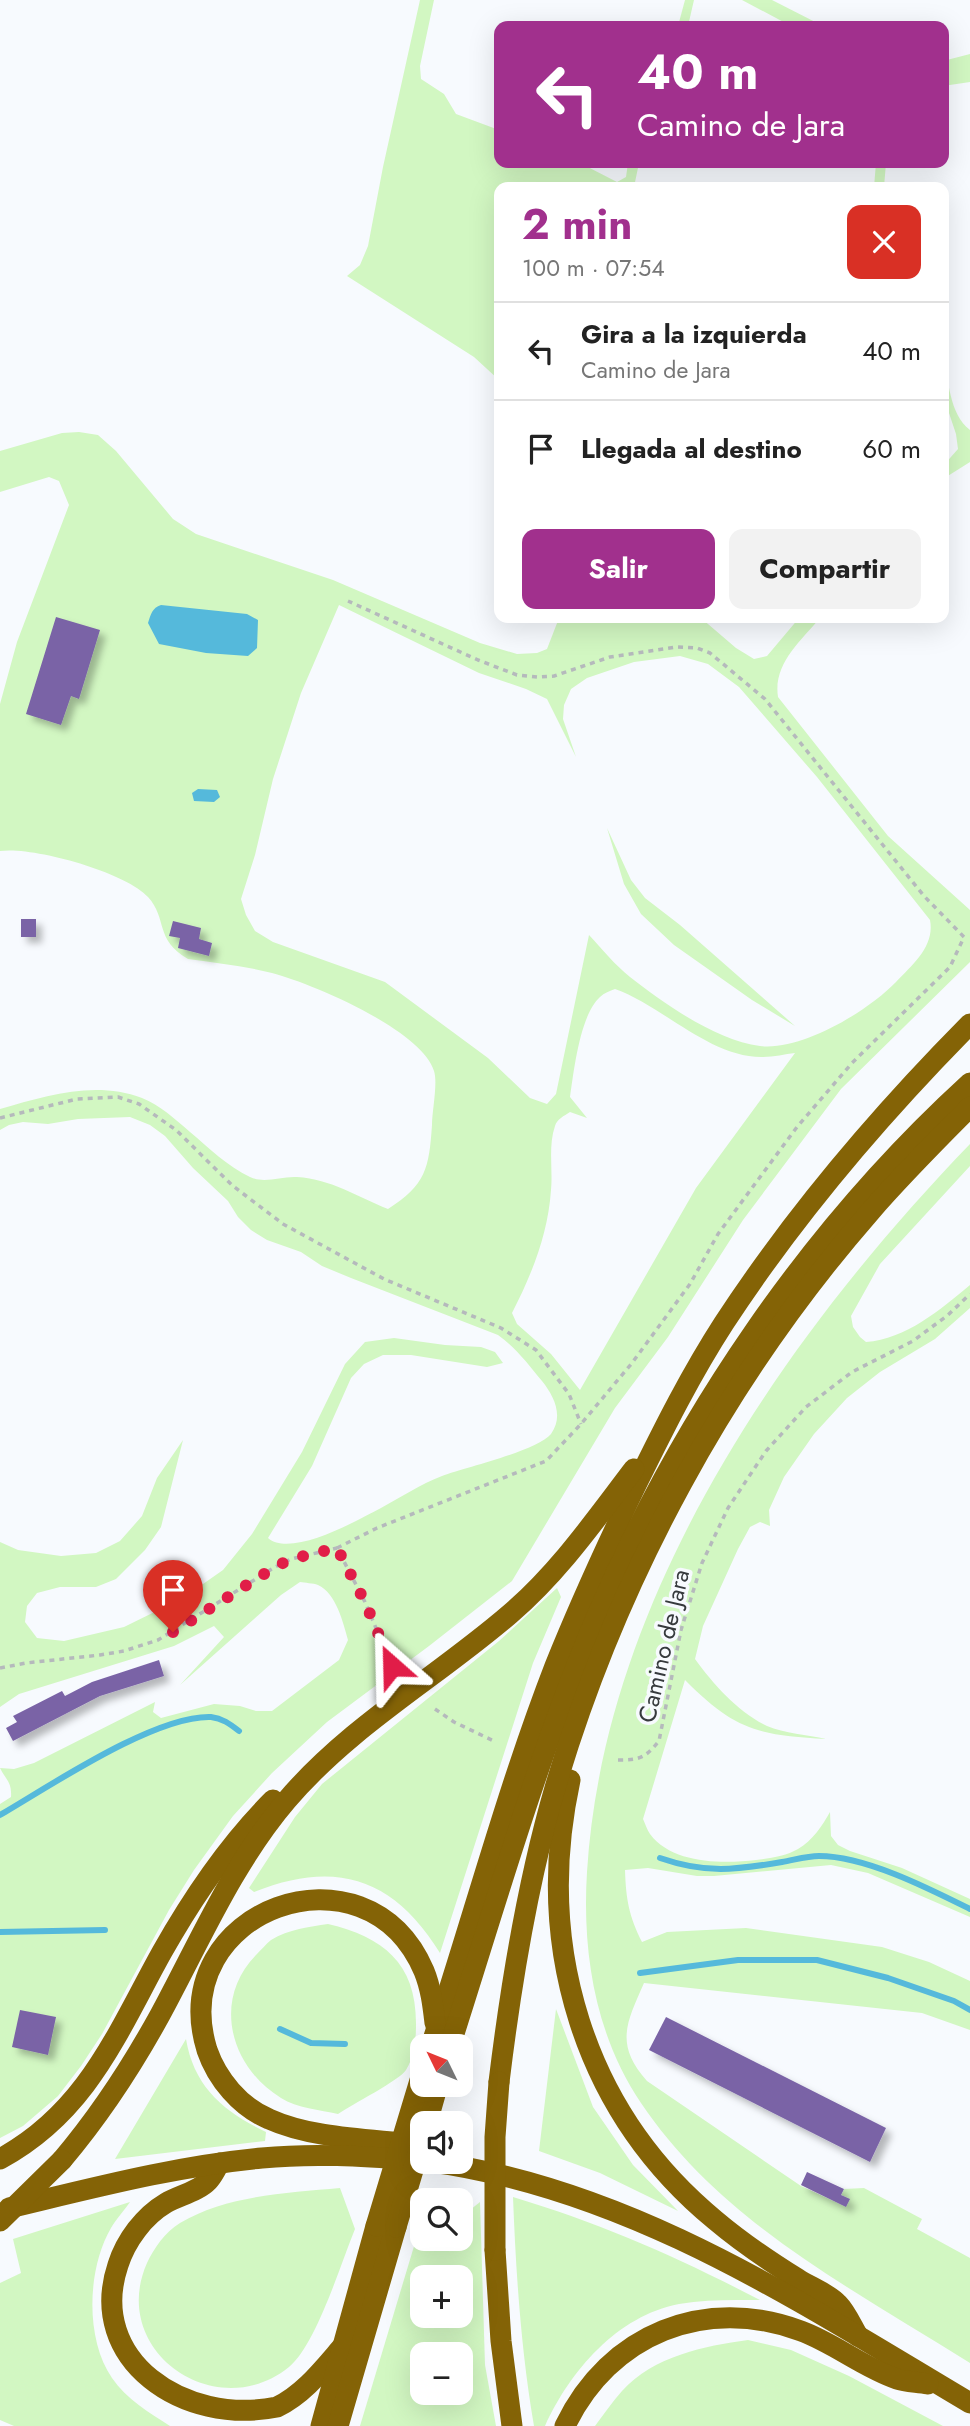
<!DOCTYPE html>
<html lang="es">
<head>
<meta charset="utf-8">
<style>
	:root { --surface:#fff; --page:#f2f2f2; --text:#222; --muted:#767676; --line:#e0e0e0; --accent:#a1308d }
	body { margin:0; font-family:Jost,sans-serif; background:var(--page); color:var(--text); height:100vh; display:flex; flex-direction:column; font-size:26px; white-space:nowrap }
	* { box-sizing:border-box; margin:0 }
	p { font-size:23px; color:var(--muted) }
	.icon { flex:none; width:38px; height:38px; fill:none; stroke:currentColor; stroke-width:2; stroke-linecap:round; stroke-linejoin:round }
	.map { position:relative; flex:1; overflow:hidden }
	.side { position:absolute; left:494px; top:182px; width:455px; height:441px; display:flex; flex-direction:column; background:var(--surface); border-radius:14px; box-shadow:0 7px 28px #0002 }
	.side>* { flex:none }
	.banner { position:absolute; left:494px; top:21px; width:455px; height:147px; border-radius:14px; box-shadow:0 7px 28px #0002; background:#a1308d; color:#fff; overflow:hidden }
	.needle { width:46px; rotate:313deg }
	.buttons { position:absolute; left:410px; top:2034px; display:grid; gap:14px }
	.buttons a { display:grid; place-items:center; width:63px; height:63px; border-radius:14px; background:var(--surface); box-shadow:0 7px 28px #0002; font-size:35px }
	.pin { position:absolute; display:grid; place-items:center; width:60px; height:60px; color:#fff; margin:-72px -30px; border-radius:50% 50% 50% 0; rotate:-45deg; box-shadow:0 0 7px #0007 }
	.pin .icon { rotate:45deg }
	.me { position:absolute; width:77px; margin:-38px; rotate:335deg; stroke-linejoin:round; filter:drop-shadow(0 0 5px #0008) }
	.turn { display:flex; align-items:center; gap:24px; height:147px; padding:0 28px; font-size:32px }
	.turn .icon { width:91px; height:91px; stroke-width:2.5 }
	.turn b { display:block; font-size:49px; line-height:60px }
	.round { display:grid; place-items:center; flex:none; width:74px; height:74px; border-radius:14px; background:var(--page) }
	.summary { display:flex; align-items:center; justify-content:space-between; height:119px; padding:0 28px }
	h1 { font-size:42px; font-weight:700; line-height:52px; color:var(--accent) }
	.cta { display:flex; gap:14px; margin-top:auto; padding:14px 28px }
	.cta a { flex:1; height:80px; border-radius:14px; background:var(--accent); color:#fff; font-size:28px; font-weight:700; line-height:80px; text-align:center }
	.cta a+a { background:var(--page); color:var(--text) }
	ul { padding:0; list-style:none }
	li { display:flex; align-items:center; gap:21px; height:98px; padding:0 28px; border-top:2px solid var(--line) }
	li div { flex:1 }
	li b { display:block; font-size:26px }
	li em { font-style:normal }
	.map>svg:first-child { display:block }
</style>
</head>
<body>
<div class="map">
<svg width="970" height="2426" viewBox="0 0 970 2426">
	<defs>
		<filter id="shadow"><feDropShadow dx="6" dy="6" stdDeviation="3.5" flood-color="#0004"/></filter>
	</defs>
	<rect width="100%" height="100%" fill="#f7fafe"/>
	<g fill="#d2f7c2" fill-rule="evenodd">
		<polygon points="420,0 434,0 420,66 421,79 444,94 456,114 499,130 499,163 580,163 617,182 626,177 628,163 639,163 634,187 499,187 499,380 474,357 347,276 360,265 368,246 383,167"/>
		<polygon points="685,0 694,0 688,26 678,26"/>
		<polygon points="742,0 772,0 823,26 791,26"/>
		<polygon points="970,54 970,82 943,86 943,61"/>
		<polygon points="876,163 886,163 884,187 874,187"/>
		<path d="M943 356C949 380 949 414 970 430V462L943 479V466L958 449 956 434 943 395Z"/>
		<path d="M79 432 98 435 116 451 173 519 196 534 333 580 480 643 517 654 537 653 547 649 559 618H701L736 648 754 659 767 656 799 618H820C800 642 773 664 778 697L888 836 970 910V962L841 1089 743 1220 668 1337 615 1408 512 1581 429 1646 327 1722 272 1773 233 1816 194 1870 169 1910 102 2034 81 2066 58 2096 23 2126 0 2138V1804L11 1797C12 1782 6 1780 0 1768L14 1769 34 1763 155 1702 153 1712 161 1718 214 1704 240 1706 256 1711H272L339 1660 348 1640C343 1622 336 1593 318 1585 313 1583 305 1583 300 1582L281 1595 180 1685 224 1637 214 1626 174 1646 19 1694 0 1707V1542L18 1550 61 1556 96 1553 120 1541 142 1516 157 1478 183 1440 161 1527 145 1550 116 1579 96 1587H60L37 1593 27 1606 25 1622 37 1638 64 1641 124 1627 183 1598 223 1570 252 1534 302 1452 345 1364 365 1342 394 1338 445 1345 481 1347 495 1352 503 1363 487 1367 411 1355H383L364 1364 351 1378 312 1466 268 1538C291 1558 356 1521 381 1508 401 1497 421 1484 442 1476 466 1467 537 1451 551 1434 564 1416 554 1396 542 1381 528 1364 516 1348 498 1335L351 1278 322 1266 301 1252 267 1240 251 1230 238 1217 228 1201 193 1168 165 1136 150 1125 130 1117 78 1119 48 1124 23 1122 9 1125 0 1130V1109C45 1096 95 1080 142 1098 160 1105 175 1119 190 1132 208 1147 228 1167 250 1177 265 1184 281 1176 297 1177 331 1179 358 1197 388 1209 426 1185 429 1168 432 1125 432 1111 438 1083 434 1071 422 1030 311 983 272 973 245 966 216 963 188 959 154 939 168 919 148 897 126 872 32 846 0 851V704L17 642 69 505 59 481 49 477 0 492V451L62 433ZM339 605 479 673 526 689 547 699 576 757 563 719 564 705 571 689 587 678 634 662 680 656 708 664 739 687 817 777 930 920C935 946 913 964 896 982 868 1011 802 1051 760 1046 717 1041 663 1003 630 977 615 965 602 949 589 935L556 1094 547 1104 530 1098 488 1058 385 982 273 942 255 931 246 915 241 899 255 855 273 779 301 693ZM615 989C663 1006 710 1058 763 1057 774 1057 785 1054 795 1053L696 1188 580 1390 551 1354 517 1324 512 1313C532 1274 548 1234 551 1190 553 1170 548 1146 555 1126 557 1119 564 1116 570 1112L587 1118 570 1097C574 1070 580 1015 600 997 604 993 610 991 615 989Z"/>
		<polygon points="607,828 631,880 645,898 680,925 795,1026 752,1000 674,945 641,914 624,884"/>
		<path d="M970 1144V1166L880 1264 851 1316 853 1327 860 1337 866 1342C906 1339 940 1310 970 1285V1308L935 1339 880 1372 847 1398 814 1434 784 1477 769 1510 770 1526 760 1522 750 1527 738 1549 703 1626 695 1659C714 1685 738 1712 767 1726 784 1733 808 1735 826 1739 757 1735 735 1730 685 1680L643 1819C645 1823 647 1830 650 1834 672 1864 723 1864 756 1860 771 1858 786 1856 798 1849 813 1840 822 1826 830 1812L831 1836 838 1845 850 1851 902 1868 970 1899V1917L868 1873 831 1865 714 1876H697L648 1868 625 1870C626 1900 629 1916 642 1942L667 1932 746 1928 882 1947 929 1962 970 1981V2030L922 2013 644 1983C627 2022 614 2044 647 2081L801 2186 845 2206 849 2199 841 2195 844 2189 864 2188 922 2219 917 2229 970 2258V2363C851 2288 721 2222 641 2103 595 2035 582 1952 587 1872 604 1596 784 1337 970 1144Z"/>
		<path d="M557 1588 561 1597 533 1663 440 1953C394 1878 336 1859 254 1892L249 1888 295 1817 322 1784 499 1641Z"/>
		<path d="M328 1924C383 1937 416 1963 416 2023 416 2040 415 2055 406 2070 400 2080 351 2105 338 2114 320 2110 297 2108 281 2098 230 2067 212 2000 256 1955 261 1950 266 1944 271 1940 289 1929 309 1927 328 1924Z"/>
		<polygon points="556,2009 593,2107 633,2165 678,2211 600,2173 539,2151"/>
		<path d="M186 2039C194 2087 224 2112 266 2132L265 2141 115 2159Z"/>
		<path d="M340 2188 355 2229C341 2263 316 2345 289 2367 216 2426 108 2351 147 2263 154 2248 165 2232 180 2223 227 2195 287 2193 340 2188Z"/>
		<path d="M513 2197C603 2224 677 2257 760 2300 733 2300 706 2299 679 2304 617 2316 570 2371 545 2426H534C521 2350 516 2274 513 2197Z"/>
		<path d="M130 2202C124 2211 116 2219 111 2228 87 2269 85 2339 112 2378 126 2399 150 2413 170 2426H14L0 2420V2283L21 2273 13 2239Z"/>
		<path d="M480 2202 485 2365 496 2426H360L418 2233 422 2232V2238H460V2218ZM422 2277H460V2315H422ZM422 2354H460V2392H422Z"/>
		<path d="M748 2340 791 2350 849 2376 943 2426H595C604 2414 612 2402 622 2391 654 2356 704 2346 748 2340Z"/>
	</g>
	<g fill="#55b9db">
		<path d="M161 605 247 614 258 620 257 648 248 656 206 653 159 644 148 623C151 614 152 608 161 605Z"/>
		<polygon points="198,789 217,790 220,797 214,802 194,801 192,793"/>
	</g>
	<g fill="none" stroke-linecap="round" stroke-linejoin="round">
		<g stroke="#55b9db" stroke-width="6">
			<path d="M0 1815C50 1786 155 1715 211 1717 222 1718 230 1724 239 1731"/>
			<path d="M660 1858C706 1874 735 1870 782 1862 794 1860 807 1856 819 1856 865 1856 928 1888 970 1909"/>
			<polyline points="0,1932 105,1930"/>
			<polyline points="640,1973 738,1960 817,1960 888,1978 954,2001 970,2010"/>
			<polyline points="280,2029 311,2043 345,2044"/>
		</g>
	</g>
	<g fill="#7a63a6" filter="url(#shadow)">
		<polygon points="56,617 100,630 79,699 71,696 61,725 26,714"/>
		<rect x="21" y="919" width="15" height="18"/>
		<polygon points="173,921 201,928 199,939 212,943 209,956 178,948 180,938 169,936"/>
		<polygon points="159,1660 164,1676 100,1696 13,1741 6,1728 17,1722 13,1716 62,1691 65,1696 92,1682"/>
		<polygon points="20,2010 56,2017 48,2055 12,2047"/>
		<polygon points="666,2017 886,2128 870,2162 649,2050"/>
		<polygon points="807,2172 844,2189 841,2195 850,2199 846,2207 801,2185"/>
	</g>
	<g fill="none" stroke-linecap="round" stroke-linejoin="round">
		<g stroke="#b5b9bc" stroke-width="3.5" stroke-dasharray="5 5" stroke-linecap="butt">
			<polyline points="0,1118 77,1099 118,1097 139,1104 176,1130 233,1186 283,1224 384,1279 501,1328 536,1350 569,1394 581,1424"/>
			<polyline points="337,1548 377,1528 546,1461 581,1424 632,1363 690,1284 718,1234 797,1127 852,1063 950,967 964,937 924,896 765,699 710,653 697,648 676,647 610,657 554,676 538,677 517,675 478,660 348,601"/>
			<polyline points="0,1668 26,1663 100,1655 124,1651 158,1640 275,1567 291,1559 337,1548 365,1602 392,1666"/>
			<polyline points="435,1709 454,1722 496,1742"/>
			<path d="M618 1760C640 1760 645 1758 659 1741L681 1630 702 1563 728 1508 766 1451 806 1407 852 1372 913 1341 948 1315 970 1294"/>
		</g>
		<g stroke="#846306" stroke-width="21">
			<path d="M570 1780C534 1946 583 2111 715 2220 741 2242 769 2261 798 2279 810 2287 828 2293 838 2304 846 2312 852 2326 858 2336"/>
			<path d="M431 2046C473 1919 507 1790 555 1666 580 1604 608 1543 637 1483 664 1428 691 1374 724 1323 796 1213 878 1117 970 1024"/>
			<path d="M450 2046C496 1903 537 1757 596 1618 682 1418 809 1230 970 1083"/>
			<path d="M499 2082C511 1983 527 1884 555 1788 617 1578 726 1377 870 1212 902 1175 936 1141 970 1107"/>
			<polyline points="427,2123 438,2084"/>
			<path d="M420 2145C372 2139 313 2139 269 2119 240 2107 217 2079 207 2050 164 1910 366 1836 424 1971 431 1988 433 2006 435 2023"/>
			<path d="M0 2159C87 2112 117 2033 162 1952 193 1897 229 1844 273 1800"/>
			<path d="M62 2160C100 2115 132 2066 160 2015 199 1943 233 1863 287 1800 350 1726 437 1677 510 1614 559 1572 595 1520 634 1469"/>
			<path d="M425 2161C628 2187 798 2301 970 2403"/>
			<path d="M220 2163C216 2168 213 2176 208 2181 199 2191 178 2196 166 2203 144 2216 126 2240 118 2265 86 2360 184 2426 277 2407 304 2394 323 2369 343 2346"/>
			<path d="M9 2208C93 2188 176 2166 262 2158 312 2153 362 2156 412 2160"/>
			<polyline points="495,2250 501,2341 512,2426"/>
			<polyline points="321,2426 376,2226"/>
			<polyline points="338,2426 396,2227"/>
			<path d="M565 2426C609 2334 705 2295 801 2331 834 2343 864 2368 897 2379 906 2382 918 2382 928 2384"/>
		</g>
		<g stroke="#846306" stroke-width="21">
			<polyline points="0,2221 62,2160"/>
			<polyline points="376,2226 421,2077"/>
			<polyline points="396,2227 422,2140"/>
			<polyline points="495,2250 495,2137 499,2082"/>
		</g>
	</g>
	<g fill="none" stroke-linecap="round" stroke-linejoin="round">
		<polyline stroke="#e11d48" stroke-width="12" stroke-dasharray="0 21.6" points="173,1632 275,1567 291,1559 337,1548 365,1602 392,1666"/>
	</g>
	<g text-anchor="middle" stroke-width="7" stroke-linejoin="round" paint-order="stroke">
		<g font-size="24" fill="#363a3d" stroke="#f7fafe">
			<text transform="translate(664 1646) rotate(-77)" y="8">Camino de Jara</text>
		</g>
	</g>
</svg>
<div class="buttons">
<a><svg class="needle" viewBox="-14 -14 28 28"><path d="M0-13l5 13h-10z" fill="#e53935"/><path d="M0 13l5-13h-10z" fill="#767676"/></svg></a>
<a><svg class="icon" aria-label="sound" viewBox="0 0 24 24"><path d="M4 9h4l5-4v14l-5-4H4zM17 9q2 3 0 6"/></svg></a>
<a><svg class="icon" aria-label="search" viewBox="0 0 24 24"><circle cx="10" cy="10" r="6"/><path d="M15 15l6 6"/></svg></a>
<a>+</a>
<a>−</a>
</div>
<div class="pin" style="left:173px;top:1632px;background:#d93025"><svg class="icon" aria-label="arrive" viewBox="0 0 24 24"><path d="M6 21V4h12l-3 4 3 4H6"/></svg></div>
<svg class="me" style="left:392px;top:1666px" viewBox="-20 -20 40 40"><path d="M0-17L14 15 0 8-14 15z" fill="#e11d48" stroke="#fff" stroke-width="4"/></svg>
<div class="banner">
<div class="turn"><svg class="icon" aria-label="left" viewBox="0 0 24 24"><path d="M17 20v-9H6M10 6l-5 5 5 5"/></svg><div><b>40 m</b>Camino de Jara</div></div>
</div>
<section class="side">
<div class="summary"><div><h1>2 min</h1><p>100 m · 07:54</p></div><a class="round" style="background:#d93025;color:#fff"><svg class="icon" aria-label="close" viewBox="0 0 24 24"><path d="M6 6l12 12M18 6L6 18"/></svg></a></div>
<ul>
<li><svg class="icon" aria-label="left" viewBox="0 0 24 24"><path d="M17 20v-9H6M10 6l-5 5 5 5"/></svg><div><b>Gira a la izquierda</b><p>Camino de Jara</p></div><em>40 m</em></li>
<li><svg class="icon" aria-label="arrive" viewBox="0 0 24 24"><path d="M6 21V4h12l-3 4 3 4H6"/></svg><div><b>Llegada al destino</b></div><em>60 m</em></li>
</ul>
<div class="cta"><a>Salir</a><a>Compartir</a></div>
</section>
</div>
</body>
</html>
